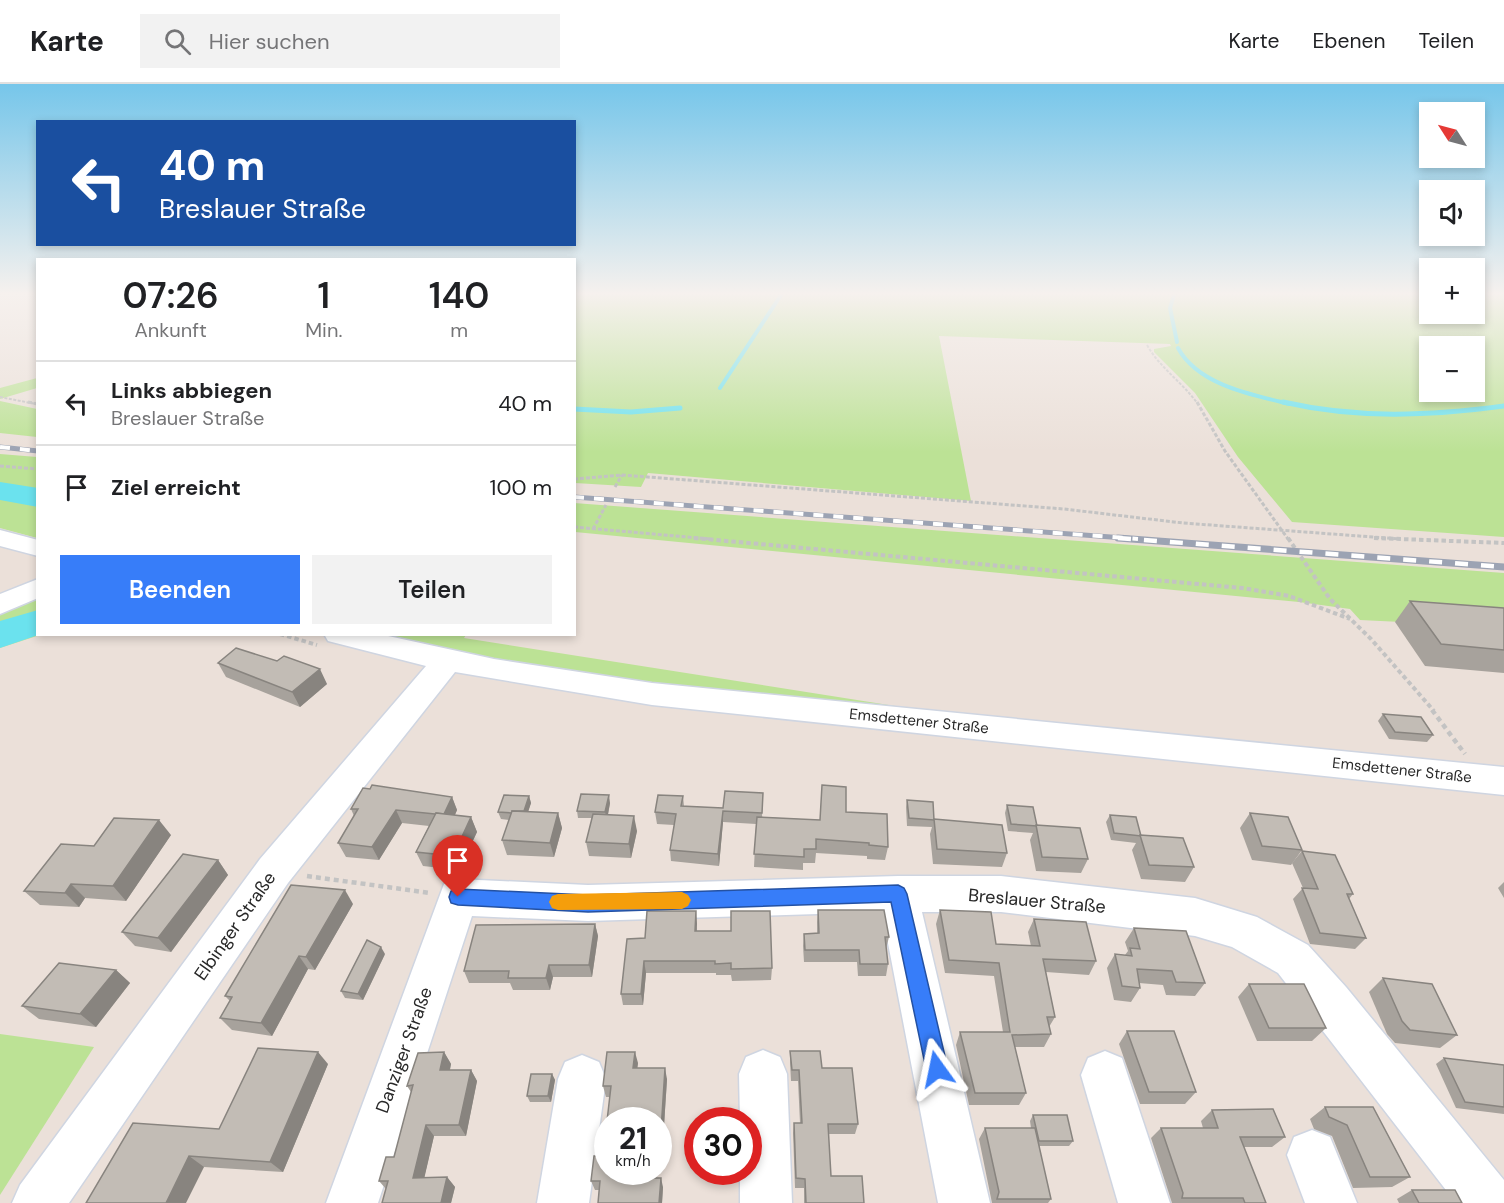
<!DOCTYPE html>
<html lang="de">
<head>
<meta charset="utf-8">
<style>
	:root { --surface:#fff; --page:#f2f2f2; --text:#202124; --muted:#757577; --line:#e0e0e0; --accent:#377df9 }
	body { margin:0; font-family:"DM Sans",sans-serif; background:var(--page); color:var(--text); height:100vh; display:flex; flex-direction:column; font-size:22px; white-space:nowrap }
	* { box-sizing:border-box; margin:0 }
	p { font-size:20px; color:var(--muted) }
	.icon { flex:none; width:33px; height:33px; fill:none; stroke:currentColor; stroke-width:2; stroke-linecap:round; stroke-linejoin:round }
	.map { position:relative; flex:1; overflow:hidden }
	.drawer { position:absolute; left:36px; top:174px; width:540px; height:378px; display:flex; flex-direction:column; background:var(--surface); border-radius:0px; box-shadow:0 3px 9px #0003 }
	.drawer>* { flex:none }
	.guide { position:absolute; left:36px; top:36px; width:540px; height:126px; border-radius:0px; box-shadow:0 3px 9px #0003; background:#1a4fa0; color:#fff; overflow:hidden }
	.needle { width:39px; rotate:306deg }
	.tools { position:absolute; left:1419px; top:18px; display:grid; gap:12px }
	.tools a { display:grid; place-items:center; width:66px; height:66px; border-radius:0px; background:var(--surface); box-shadow:0 3px 9px #0003; font-size:30px }
	.speed { position:absolute; left:594px; top:1023px; display:flex; gap:12px; font-size:30px; font-weight:700; text-align:center }
	.speed>* { display:grid; place-content:center; width:78px; height:78px; border-radius:50%; background:var(--surface); box-shadow:0 3px 9px #0003; line-height:1 }
	.speed small { font-size:15px; font-weight:400 }
	.speed .limit { border:9px solid #d22; background:#fff; color:#111 }
	.pin { position:absolute; display:grid; place-items:center; width:51px; height:51px; color:#fff; margin:-62px -26px; border-radius:50% 50% 50% 0; rotate:-45deg; box-shadow:0 0 6px #0007 }
	.pin .icon { rotate:45deg }
	.me { position:absolute; width:66px; margin:-33px; rotate:348deg; stroke-linejoin:round; filter:drop-shadow(0 0 4px #0008) }
	.turn { display:flex; align-items:center; gap:21px; height:126px; padding:0 24px; font-size:27px }
	.turn .icon { width:78px; height:78px; stroke-width:2.5 }
	.turn b { display:block; font-size:42px; line-height:51px }
	.eta { display:flex; justify-content:space-evenly; align-items:center; height:102px; text-align:center }
	.eta b { font-size:36px; font-weight:600; line-height:42px }
	.button { display:flex; gap:12px; margin-top:auto; padding:12px 24px }
	.button a { flex:1; height:69px; border-radius:0px; background:var(--accent); color:#fff; font-size:24px; font-weight:600; line-height:69px; text-align:center }
	.button a+a { background:var(--page); color:var(--text) }
	ul { padding:0; list-style:none }
	li { display:flex; align-items:center; gap:18px; height:84px; padding:0 24px; border-top:2px solid var(--line) }
	li div { flex:1 }
	li b { display:block; font-size:22px }
	li em { font-style:normal }
	header { display:flex; align-items:center; gap:36px; box-sizing:border-box; height:84px; padding:0 30px; background:var(--surface); border-bottom:2px solid var(--line) }
	header strong { font-size:28px }
	nav { display:flex; gap:33px; margin-inline-start:auto; font-size:21px }
	.search { width:420px; height:54px; background:var(--page); display:flex; align-items:center; gap:15px; box-sizing:border-box; padding:0 21px; border-radius:0px; color:var(--muted); font-size:22px }
	.map>svg:first-child { display:block }
</style>
</head>
<body>
<header>
<strong>Karte</strong>
<div class="search"><svg class="icon" aria-label="search" viewBox="0 0 24 24"><circle cx="10" cy="10" r="6"/><path d="M15 15l6 6"/></svg>Hier suchen</div>
<nav><a>Karte</a><a>Ebenen</a><a>Teilen</a></nav>
</header>
<div class="map">
<svg width="1504" height="1119" viewBox="0 0 1504 1119">
	<rect width="100%" height="100%" fill="#ebe0d9"/>
	<g fill="#bce295" fill-rule="evenodd">
		<path d="M1429 211 1430 230H1474L1475 211H1504V453L1292 438 1238 373 1195 309 1154 268V265L1171 262 1170 260 939 252 971 417 648 389 641 403 575 399V211ZM1474 262V308H1430V262Z"/>
		<polygon points="37,294 37,304 0,315 0,304"/>
		<polygon points="0,317 37,325 37,353 0,349"/>
		<polygon points="0,370 37,373 37,454 0,444"/>
		<polygon points="574,419 1504,489 1504,543 1360,536 1350,525 1299,518 575,448"/>
		<polygon points="37,506 38,550 40,551 0,564 0,524"/>
		<path d="M387 551H466L464 554 914 625C738 606 559 596 387 551Z"/>
		<polygon points="0,950 94,963 0,1111"/>
	</g>
	<g fill="none" stroke-linecap="round" stroke-linejoin="round">
		<g stroke="#6be2ee" stroke-width="4">
			<polyline points="1174,211 1170,224 1177,258"/>
			<path d="M1178 264C1198 301 1252 311 1290 320"/>
			<polyline points="720,304 781,211"/>
		</g>
		<g stroke="#6be2ee" stroke-width="5">
			<path d="M1283 318C1357 335 1430 332 1504 322"/>
			<polyline points="574,325 631,328 680,324"/>
		</g>
		<g fill="#6be2ee" fill-rule="evenodd">
			<polygon points="0,398 38,404 38,423 0,416"/>
			<polygon points="38,526 38,550 41,550 0,564 0,537"/>
		</g>
		<defs>
			<g id="minor">
				<polygon points="0,446 38,456 38,472 0,462"/>
				<polygon points="38,495 38,514 0,530 0,510"/>
				<polygon points="324,550 379,550 494,575 652,599 1504,683 1504,711 652,621 455,588 288,799 69,1119 12,1119 20,1101 260,775 426,582 328,557"/>
				<polygon points="898,792 1001,792 1195,814 1257,833 1308,861 1346,903 1504,1096 1504,1119 1456,1119 1278,889 1232,863 1195,852 1001,828 922,828 990,1119 938,1119 882,828 588,837 472,832 378,1119 326,1119 444,800 458,795 588,801"/>
				<polygon points="763,966 780,973 787,990 792,1119 740,1119 740,1088 748,1088 748,1036 740,1036 739,990 746,973"/>
				<polygon points="1105,967 1122,974 1170,1119 1118,1119 1081,991 1088,974"/>
				<polygon points="582,971 599,978 606,995 589,1119 537,1119 558,995 565,978"/>
				<polygon points="1312,1046 1330,1053 1357,1119 1305,1119 1287,1071 1294,1053"/>
			</g>
		</defs>
		<use href="#minor" stroke="#cfd5e1" stroke-width="3"/>
		<g stroke="#c3c3c3" stroke-width="2" stroke-dasharray="3 1.5" stroke-linecap="butt">
			<path d="M1147 261C1160 284 1182 298 1198 320"/>
			<polyline points="0,313 36,320"/>
		</g>
		<g stroke="#c3c3c3" stroke-width="3" stroke-dasharray="4 2" stroke-linecap="butt">
			<polyline points="28,318 38,320"/>
			<polyline points="1197,318 1225,367 1288,455"/>
			<polyline points="0,382 38,385"/>
			<polyline points="574,395 622,391 1064,425 1183,439 1400,455"/>
			<polyline points="615,403 622,391"/>
			<polyline points="574,443 710,455"/>
			<polyline points="593,445 606,421"/>
		</g>
		<g stroke="#c3c3c3" stroke-width="4" stroke-dasharray="4.5 3" stroke-linecap="butt">
			<polyline points="694,454 1242,504 1289,512 1350,535"/>
			<polyline points="1288,454 1330,515 1371,555 1434,627"/>
			<polyline points="1374,454 1504,459"/>
			<polyline points="280,550 317,561"/>
		</g>
		<g stroke="#c3c3c3" stroke-width="4.5" stroke-dasharray="5 4" stroke-linecap="butt">
			<polyline points="1432,626 1465,670"/>
			<polyline points="307,792 430,809"/>
		</g>
		<use href="#minor" fill="#fff" fill-rule="evenodd"/>
		<defs>
			<g id="rail-far1">
				<polyline points="0,363 38,367"/>
				<polyline points="574,413 1138,455"/>
			</g>
			<polyline id="rail" points="1118,454 1504,483"/>
		</defs>
		<use href="#rail-far1" stroke="#9ca3b3" stroke-width="5"/>
		<use href="#rail" stroke="#9ca3b3" stroke-width="7"/>
		<use href="#rail-far1" stroke="#fff" stroke-width="4" stroke-dasharray="10" stroke-linecap="butt"/>
		<use href="#rail" stroke="#fff" stroke-width="4.5" stroke-dasharray="13" stroke-linecap="butt"/>
	</g>
	<g fill="#a7a29c">
		<polygon points="1410,517 1504,524 1504,589 1425,582 1395,538"/>
		<polygon points="218,579 327,600 300,623 226,593"/>
		<polygon points="1383,630 1433,651 1427,658 1389,655 1378,637"/>
		<polygon points="822,701 846,728 888,763 885,776 867,775 867,772 816,769 815,779 803,779 803,786 754,783 756,740 723,738 719,782 671,777 670,766 674,741 657,740 655,728 683,712 684,722 723,724 763,709 762,733 820,736"/>
		<polygon points="529,712 531,719 528,728 558,729 562,744 554,773 507,771 502,756 509,736 501,735 498,728"/>
		<polygon points="452,713 457,726 455,731 471,733 477,748 459,786 423,782 416,768 429,742 402,739 379,776 346,773 338,759 354,732 351,725"/>
		<polygon points="907,716 934,735 1007,769 1002,783 933,780 930,750 932,743 907,742 906,723"/>
		<polygon points="610,719 608,731 637,747 631,774 589,772 586,758 592,734 578,734 577,727"/>
		<polygon points="1007,721 1088,775 1081,789 1036,787 1030,756 1033,749 1008,747 1005,729"/>
		<polygon points="1250,729 1302,766 1291,781 1252,776 1240,744"/>
		<polygon points="1110,731 1141,751 1194,783 1185,798 1141,795 1132,766 1136,759 1111,756 1106,738"/>
		<polygon points="171,751 126,817 85,814 79,823 40,821 24,807 94,762"/>
		<polygon points="1302,767 1353,810 1349,815 1366,854 1355,865 1310,860 1293,815 1303,804 1292,779"/>
		<polygon points="218,776 228,791 171,868 135,862 122,848"/>
		<polygon points="1504,798 1504,814 1498,804"/>
		<polygon points="353,820 315,886 308,885 272,952 232,946 220,934 230,917 225,912"/>
		<polygon points="818,826 889,853 886,865 888,880 886,892 858,892 857,878 804,878 803,862 804,850 817,849 817,838"/>
		<polygon points="940,826 996,860 1031,862 1028,848 1034,835 1096,877 1089,891 1046,888 1055,933 1049,943 1051,950 1044,963 1015,963 1026,1009 1019,1021 969,1021 956,961 960,948 1003,948 994,892 945,889 936,840"/>
		<polygon points="696,827 697,847 772,884 771,896 732,897 731,891 716,891 716,889 646,889 643,921 623,921 621,910 645,854"/>
		<polygon points="595,840 598,852 592,893 553,893 550,906 513,906 510,899 469,899 464,887"/>
		<polygon points="1134,844 1205,899 1195,912 1166,911 1163,901 1139,899 1140,904 1131,918 1114,916 1107,884 1115,870 1125,871 1128,867 1125,858"/>
		<polygon points="385,870 363,916 345,914 341,907"/>
		<polygon points="116,886 130,899 96,943 39,935 22,922"/>
		<polygon points="1383,894 1457,951 1440,964 1395,959 1387,950 1369,908"/>
		<polygon points="1249,900 1326,944 1312,957 1257,957 1238,913"/>
		<polygon points="1127,947 1196,1008 1185,1020 1140,1020 1119,960"/>
		<polygon points="790,967 822,984 858,1040 855,1050 828,1050 831,1092 864,1119 804,1119 804,1104 795,1104 793,1049 794,1039 800,1039 798,997 791,997 790,978"/>
		<polygon points="444,968 451,980 450,986 471,986 477,997 466,1052 434,1052 424,1094 447,1093 455,1103 451,1119 382,1119 386,1105 379,1097 394,1073 411,1008 407,1002"/>
		<polygon points="1444,974 1504,981 1504,1030 1456,1024 1436,980"/>
		<polygon points="638,979 637,984 667,995 663,1057 658,1057 658,1036 608,1036 608,1088 632,1088 632,1094 663,1103 662,1119 598,1119 599,1106 595,1106 591,1097 603,1072 610,1013 606,1013 603,1002"/>
		<polygon points="328,980 283,1088 204,1083 86,1119 219,1045"/>
		<polygon points="552,990 555,996 551,1018 530,1018 527,1012"/>
		<polygon points="1325,1023 1373,1023 1410,1093 1392,1103 1353,1104 1332,1052 1314,1045 1310,1035"/>
		<polygon points="1212,1026 1285,1053 1272,1063 1244,1063 1266,1119 1172,1119 1151,1054 1161,1044 1203,1044 1201,1037"/>
		<polygon points="1033,1031 1073,1057 1069,1062 1039,1062 1051,1115 1048,1119 992,1119 979,1055 985,1044 1031,1044 1030,1037"/>
		<polygon points="1412,1106 1462,1119 1399,1119 1397,1115"/>
	</g>
	<g fill="#88847f">
		<polygon points="320,585 327,600 300,623 292,608"/>
		<polygon points="609,711 610,719 607,735 605,728"/>
		<polygon points="529,712 531,719 525,737 523,730"/>
		<polygon points="452,713 457,726 449,744 443,731"/>
		<polygon points="396,726 402,739 379,776 372,763"/>
		<polygon points="723,727 723,738 719,782 718,770"/>
		<polygon points="558,729 562,744 554,773 550,759"/>
		<polygon points="634,732 637,747 631,774 629,760"/>
		<polygon points="471,733 477,748 459,786 453,772"/>
		<polygon points="159,736 171,751 126,817 113,802"/>
		<polygon points="218,776 228,791 171,868 158,854"/>
		<polygon points="71,800 85,814 79,823 65,809"/>
		<polygon points="345,806 353,820 315,886 306,873"/>
		<polygon points="696,827 697,840 696,859 695,847"/>
		<polygon points="595,840 598,852 592,893 589,881"/>
		<polygon points="381,863 385,870 363,916 358,910"/>
		<polygon points="299,872 308,885 272,952 261,939"/>
		<polygon points="644,877 646,889 643,921 641,910"/>
		<polygon points="549,881 553,893 550,906 546,894"/>
		<polygon points="116,886 130,899 96,943 80,930"/>
		<polygon points="318,968 328,980 283,1088 270,1078"/>
		<polygon points="444,968 451,980 447,998 440,986"/>
		<polygon points="635,968 638,979 636,996 633,984"/>
		<polygon points="665,984 667,995 663,1057 661,1047"/>
		<polygon points="471,986 477,997 466,1052 459,1041"/>
		<polygon points="552,990 555,996 551,1018 548,1012"/>
		<polygon points="426,1041 434,1052 422,1104 413,1094"/>
		<polygon points="189,1072 204,1083 186,1119 166,1119"/>
		<polygon points="628,1088 632,1088 631,1103 628,1094"/>
		<polygon points="447,1093 455,1103 451,1119 441,1119"/>
		<polygon points="661,1094 663,1103 662,1119 659,1119"/>
	</g>
	<g fill="#c2bcb5" stroke="#88847f" stroke-width="1.5">
		<polygon points="1410,517 1504,524 1504,566 1441,560"/>
		<polygon points="236,564 277,577 284,572 320,585 292,608 218,579"/>
		<polygon points="1383,630 1421,633 1433,651 1395,648"/>
		<polygon points="372,701 452,713 444,730 436,729 435,730 396,726 372,763 338,759 358,725 351,725 363,704 370,705"/>
		<polygon points="822,701 846,703 846,728 887,730 888,763 869,761 869,759 816,755 816,765 804,765 804,773 754,770 757,733 820,736"/>
		<polygon points="725,707 763,709 762,729 723,727 718,770 670,766 676,730 655,728 658,711 683,712 681,722 723,724"/>
		<polygon points="581,710 609,711 605,728 577,727"/>
		<polygon points="504,711 529,712 524,727 512,727 512,729 498,728"/>
		<polygon points="907,716 933,718 934,736 909,734"/>
		<polygon points="1007,721 1033,723 1037,742 1011,740"/>
		<polygon points="512,727 558,729 550,759 502,756"/>
		<polygon points="436,729 471,733 453,772 416,768"/>
		<polygon points="1250,729 1288,733 1302,766 1262,762"/>
		<polygon points="593,730 634,732 629,760 586,758"/>
		<polygon points="1110,731 1136,733 1141,752 1114,749"/>
		<polygon points="114,734 159,736 113,802 71,800 65,809 24,807 61,760 94,762"/>
		<polygon points="934,735 1002,741 1007,769 937,765"/>
		<polygon points="1036,741 1080,744 1088,775 1042,773"/>
		<polygon points="1140,751 1183,754 1194,783 1149,781"/>
		<polygon points="1302,767 1335,771 1353,810 1347,810 1366,854 1320,849 1302,804 1318,805"/>
		<polygon points="183,770 218,776 158,854 122,848"/>
		<polygon points="291,801 345,806 306,873 299,872 261,939 220,934 232,913 225,912"/>
		<polygon points="818,826 884,826 889,853 885,853 888,880 860,880 859,866 805,866 804,850 819,849"/>
		<polygon points="940,826 991,828 996,860 1040,862 1034,835 1086,838 1096,877 1043,875 1055,933 1047,933 1051,950 1012,951 1026,1009 975,1009 960,948 1010,948 999,879 949,876"/>
		<polygon points="647,827 696,827 695,847 731,847 731,827 770,827 772,884 731,885 731,879 715,880 715,877 644,877 641,910 621,910 627,855 645,854"/>
		<polygon points="595,840 589,881 549,881 546,894 508,894 509,887 464,887 476,841"/>
		<polygon points="1134,844 1186,847 1205,899 1176,898 1172,887 1137,885 1140,904 1122,902 1115,870 1132,872 1130,864 1140,865"/>
		<polygon points="367,856 381,863 358,910 341,907"/>
		<polygon points="59,879 116,886 80,930 22,922"/>
		<polygon points="1383,894 1432,900 1457,951 1410,946 1402,937"/>
		<polygon points="1249,900 1304,900 1326,944 1269,944"/>
		<polygon points="1127,947 1174,947 1196,1008 1149,1008"/>
		<polygon points="258,964 318,968 270,1078 189,1072 166,1119 86,1119 133,1039 219,1045"/>
		<polygon points="790,967 820,967 822,984 852,984 858,1040 828,1040 831,1092 862,1092 864,1119 806,1119 805,1095 796,1094 794,1039 802,1039 799,986 792,986"/>
		<polygon points="444,968 440,986 471,986 459,1041 426,1041 413,1094 447,1093 441,1119 382,1119 388,1097 379,1097 386,1073 394,1073 413,1001 407,1002 418,969"/>
		<polygon points="607,968 635,968 633,984 665,984 661,1047 658,1047 658,1036 608,1036 608,1088 628,1088 628,1094 661,1094 659,1119 598,1119 600,1097 591,1097 594,1072 603,1072 611,1002 603,1002"/>
		<polygon points="1444,974 1504,981 1504,1023 1465,1018"/>
		<polygon points="531,990 552,990 548,1012 527,1012"/>
		<polygon points="1325,1023 1373,1023 1410,1093 1370,1093 1347,1041 1329,1033"/>
		<polygon points="1273,1025 1285,1053 1240,1053 1266,1119 1245,1119 1243,1114 1182,1114 1183,1109 1161,1044 1218,1044 1212,1026"/>
		<polygon points="1033,1031 1067,1031 1073,1057 1039,1057"/>
		<polygon points="985,1044 1035,1044 1051,1115 997,1115 999,1108"/>
		<polygon points="1412,1106 1455,1106 1462,1119 1419,1119"/>
	</g>
	<linearGradient id="sky" x2="0" y2="1"><stop stop-color="#76c6ea"/><stop offset="0.57" stop-color="#f6f1ee"/><stop offset="1" stop-color="#f6f1ee" stop-opacity="0"/></linearGradient>
	<rect width="1504" height="368" fill="url(#sky)"/>
	<polygon fill="#377df9" stroke="#2451a2" stroke-width="1.5" points="898,801 904,804 907,810 948,985 944,992 937,996 929,992 926,985 891,818 588,828 458,821 451,819 449,813 451,807 458,805 588,811"/>
	<polygon fill="#f59e0b" points="682,808 688,811 691,816 688,822 682,825 558,826 552,824 549,818 552,812 558,810"/>
	<g text-anchor="middle" stroke-width="4.5" stroke-linejoin="round" paint-order="stroke">
		<g font-size="15" fill="#282828" stroke="#fff">
			<text transform="translate(919 637) rotate(6)" y="5">Emsdettener Straße</text>
			<text transform="translate(1402 686) rotate(6)" y="5">Emsdettener Straße</text>
		</g>
		<g font-size="18" fill="#282828" stroke="#fff">
			<text transform="translate(1037 817) rotate(5)" y="6">Breslauer Straße</text>
			<text transform="translate(235 842) rotate(-55)" y="6">Elbinger Straße</text>
			<text transform="translate(404 966) rotate(-70)" y="6">Danziger Straße</text>
		</g>
	</g>
</svg>
<div class="tools">
<a><svg class="needle" viewBox="-14 -14 28 28"><path d="M0-13l5 13h-10z" fill="#e53935"/><path d="M0 13l5-13h-10z" fill="#757577"/></svg></a>
<a><svg class="icon" aria-label="sound" viewBox="0 0 24 24"><path d="M4 9h4l5-4v14l-5-4H4zM17 9q2 3 0 6"/></svg></a>
<a>+</a>
<a>−</a>
</div>
<div class="speed"><div>21<small>km/h</small></div><div class="limit">30</div></div>
<div class="pin" style="left:458px;top:813px;background:#d93025"><svg class="icon" aria-label="arrive" viewBox="0 0 24 24"><path d="M6 21V4h12l-3 4 3 4H6"/></svg></div>
<svg class="me" style="left:937px;top:985px" viewBox="-20 -20 40 40"><path d="M0-17L14 15 0 8-14 15z" fill="#377df9" stroke="#fff" stroke-width="4"/></svg>
<div class="guide">
<div class="turn"><svg class="icon" aria-label="left" viewBox="0 0 24 24"><path d="M17 20v-9H6M10 6l-5 5 5 5"/></svg><div><b>40 m</b>Breslauer Straße</div></div>
</div>
<section class="drawer">
<div class="eta">
<div><b>07:26</b><p>Ankunft</p></div>
<div><b>1</b><p>Min.</p></div>
<div><b>140</b><p>m</p></div>
</div>
<ul>
<li><svg class="icon" aria-label="left" viewBox="0 0 24 24"><path d="M17 20v-9H6M10 6l-5 5 5 5"/></svg><div><b>Links abbiegen</b><p>Breslauer Straße</p></div><em>40 m</em></li>
<li><svg class="icon" aria-label="arrive" viewBox="0 0 24 24"><path d="M6 21V4h12l-3 4 3 4H6"/></svg><div><b>Ziel erreicht</b></div><em>100 m</em></li>
</ul>
<div class="button"><a>Beenden</a><a>Teilen</a></div>
</section>
</div>
</body>
</html>
